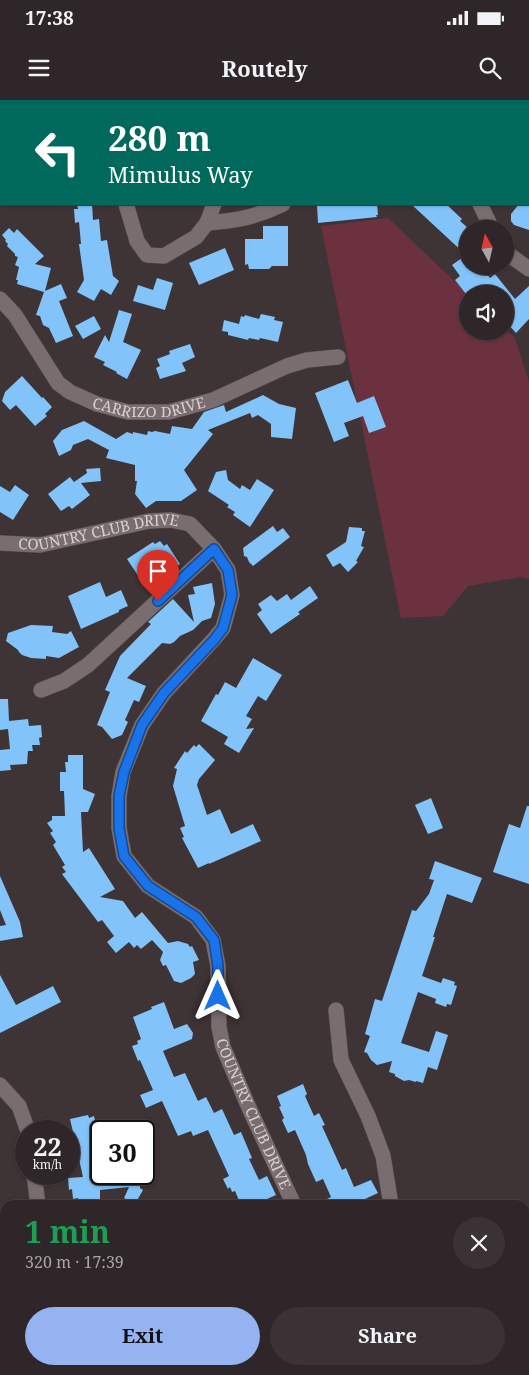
<!DOCTYPE html>
<html lang="en">
<head>
<meta charset="utf-8">
<style>
	:root { --surface:#2e2628; --page:#3a3234; --text:#f1f3f6; --muted:#a7a5a8; --line:#494345; --accent:#95b2f1 }
	body { margin:0; font-family:"Noto Serif",serif; background:var(--page); color:var(--text); height:100vh; display:flex; flex-direction:column; font-size:19px; white-space:nowrap }
	* { box-sizing:border-box; margin:0 }
	p { font-size:16px; color:var(--muted) }
	.icon { flex:none; width:28px; height:28px; fill:none; stroke:currentColor; stroke-width:2; stroke-linecap:round; stroke-linejoin:round }
	.map { position:relative; flex:1; overflow:hidden }
	.sheet { position:absolute; left:0px; top:1100px; width:530px; height:175px; display:flex; flex-direction:column; background:var(--surface); border-radius:15px 15px 0 0; box-shadow:0 1px 4px #0004,0 0 0 1px var(--line) }
	.sheet>* { flex:none }
	.banner { position:absolute; left:0px; top:0px; width:530px; height:105px; box-shadow:0 1px 4px #0004,0 0 0 1px var(--line); background:#00695c; color:#fff; overflow:hidden }
	.needle { width:32px; rotate:352deg }
	.buttons { position:absolute; left:459px; top:120px; display:grid; gap:10px }
	.buttons a { display:grid; place-items:center; width:55px; height:55px; border-radius:50%; background:var(--surface); box-shadow:0 1px 4px #0004,0 0 0 1px var(--line); font-size:25px }
	.speed { position:absolute; left:15px; top:1020px; display:flex; gap:10px; font-size:25px; font-weight:700; text-align:center }
	.speed>* { display:grid; place-content:center; width:65px; height:65px; border-radius:50%; background:var(--surface); box-shadow:0 1px 4px #0004,0 0 0 1px var(--line); line-height:1 }
	.speed small { font-size:12px; font-weight:400 }
	.speed .limit { border:2px solid #111; border-radius:8px; background:#fff; color:#111 }
	.pin { position:absolute; display:grid; place-items:center; width:42px; height:42px; color:#fff; margin:-51px -21px; border-radius:50% 50% 50% 0; rotate:-45deg; box-shadow:0 0 5px #0007 }
	.pin .icon { rotate:45deg }
	.me { position:absolute; width:55px; margin:-28px; rotate:0deg; stroke-linejoin:round; filter:drop-shadow(0 0 4px #0008) }
	.turn { display:flex; align-items:center; gap:18px; height:105px; padding:0 25px; font-size:22px }
	.turn .icon { width:65px; height:65px; stroke-width:2.5 }
	.turn b { display:block; font-size:35px; line-height:42px }
	.round { display:grid; place-items:center; flex:none; width:52px; height:52px; border-radius:26px; background:var(--page) }
	.summary { display:flex; align-items:center; justify-content:space-between; height:85px; padding:0 25px }
	h1 { font-size:30px; font-weight:700; line-height:38px; color:#1e9e55 }
	.action { display:flex; gap:10px; margin-top:auto; padding:10px 25px }
	.action a { flex:1; height:58px; border-radius:30px; background:var(--accent); color:#111; font-size:20px; font-weight:700; line-height:58px; text-align:center }
	.action a+a { background:var(--page); color:var(--text) }
	.status { display:flex; justify-content:space-between; align-items:center; height:35px; padding:0 25px; background:var(--surface); direction:ltr }
	.status svg { height:14px; fill:currentColor }
	header { display:flex; justify-content:space-between; align-items:center; height:65px; padding:0 25px; background:var(--surface); font-size:22px; font-weight:700 }
	.map>svg:first-child { display:block }
</style>
</head>
<body>
<div class="status"><b>17:38</b><svg viewBox="0 0 49 12"><path d="M0 12V9h3v3zM5 12V6h3v6zM10 12V3h3v9zM15 12V0h3v12zM26 1h20v11H26zM47 4h2v5h-2z"/></svg></div>
<header><svg class="icon" aria-label="menu" viewBox="0 0 24 24"><path d="M4 6h16M4 12h16M4 18h16"/></svg>Routely<svg class="icon" aria-label="search" viewBox="0 0 24 24"><circle cx="10" cy="10" r="6"/><path d="M15 15l6 6"/></svg></header>
<div class="map">
<svg width="529" height="1275" viewBox="0 0 529 1275">
	<rect width="100%" height="100%" fill="#3e3335"/>
	<g fill="#6c313f">
		<polygon points="388,118 468,194 468,231 505,231 505,229 515,238 529,282 529,479 521,477 468,486 443,516 401,518 321,126"/>
		<polygon points="529,1143 529,1275 421,1275 420,1270 525,1270 525,1148"/>
	</g>
	<g fill="#82c3f9">
		<polygon points="77,104 92,104 93,120 99,119 101,141 107,140 113,176 119,181 111,195 101,189 94,201 77,192 84,180 79,144 81,144 79,122 75,123 74,109 78,109"/>
		<polygon points="377,104 378,115 376,115 377,117 318,123 317,105"/>
		<polygon points="411,104 446,104 462,119 460,121 468,128 468,166 481,166 490,178 495,174 515,199 529,186 529,219 516,233 505,221 505,194 466,194 455,180 460,176 452,165 466,155"/>
		<polygon points="519,104 529,104 529,130 514,125 511,121 511,114"/>
		<polygon points="263,126 288,126 288,166 272,166 269,169 249,169 248,164 245,165 245,139 263,139"/>
		<polygon points="9,128 14,133 17,129 44,156 35,164 51,168 45,191 61,184 67,198 59,201 73,236 56,243 49,228 43,225 40,216 36,215 44,192 17,184 18,180 16,180 19,167 15,165 18,157 15,156 15,154 7,146 8,144 5,141 6,140 2,135"/>
		<polygon points="225,148 234,170 199,185 189,163"/>
		<polygon points="157,178 173,183 165,210 133,201 138,185 153,190"/>
		<polygon points="119,210 132,214 123,242 141,250 127,279 116,273 117,272 103,265 105,262 94,257 105,235 109,242"/>
		<polygon points="261,214 275,217 274,220 283,222 278,242 260,238 259,240 249,238 248,240 228,235 228,232 222,231 224,220 239,224 241,216 244,217 245,215 259,219"/>
		<polygon points="94,216 101,229 83,239 75,226"/>
		<polygon points="190,244 195,257 182,263 186,271 160,279 156,268 160,266 157,259 170,254 169,251"/>
		<polygon points="22,276 42,298 43,297 52,307 45,314 47,316 35,326 16,305 10,310 2,301 5,292"/>
		<polygon points="348,280 357,303 374,296 386,327 369,333 363,316 344,323 349,336 334,342 315,293"/>
		<polygon points="263,295 279,304 296,308 292,339 271,337 271,324 258,315 252,318 250,313 208,330 213,334 184,370 197,390 181,401 156,401 146,408 135,394 137,381 135,381 135,365 106,358 109,350 88,339 73,345 71,350 59,356 53,341 62,330 84,321 116,339 127,332 133,334 133,332 147,335 148,331 152,332 155,331 170,334 172,326 192,329 204,312 224,305 226,312"/>
		<polygon points="100,368 101,381 81,383 90,395 72,409 69,406 61,411 48,394 70,377 74,382 87,373 86,369"/>
		<polygon points="226,370 228,380 240,389 242,385 250,390 257,379 274,390 250,427 233,415 235,412 227,407 229,405 208,391 216,372"/>
		<polygon points="15,385 29,395 13,420 0,412 0,386 10,392"/>
		<polygon points="273,426 277,432 283,428 290,437 253,466 249,462 247,457 244,456 243,448"/>
		<polygon points="349,427 362,428 362,431 365,431 361,446 364,447 356,461 358,462 348,472 340,463 333,467 326,455 346,442"/>
		<polygon points="160,441 164,446 167,444 180,464 156,479 155,476 143,483 127,459 153,442 155,444"/>
		<polygon points="100,482 106,497 121,490 128,506 119,510 119,512 81,529 68,496"/>
		<polygon points="212,483 215,504 211,518 202,521 193,530 180,536 174,542 170,544 162,543 127,578 146,586 139,602 134,600 125,620 128,622 122,635 112,639 102,627 97,625 110,592 105,590 120,556 151,524 148,522 173,499 194,522 188,495 195,494 193,487"/>
		<polygon points="310,486 318,498 298,512 300,514 271,534 257,514 262,510 258,504 271,495 277,501 287,494 291,500"/>
		<polygon points="31,525 53,526 52,532 67,534 71,531 79,547 59,558 46,556 46,559 31,558 22,555 19,552 18,550 6,541 8,533"/>
		<polygon points="253,558 282,575 266,601 258,596 246,616 252,619 246,629 254,628 239,653 224,644 228,637 201,621 216,594 218,595 225,582 236,588"/>
		<polygon points="0,599 8,599 9,621 28,619 29,626 41,625 42,637 39,638 40,645 32,645 33,651 28,651 27,664 10,665 11,670 0,671 0,650 10,649 8,629 0,630"/>
		<polygon points="199,644 215,660 199,679 197,685 207,715 220,709 231,734 253,724 261,741 209,764 209,763 198,768 182,738 184,737 180,728 185,726 173,686 177,669 174,668 185,651 187,653 194,645 196,647"/>
		<polygon points="68,655 83,655 83,689 95,694 88,712 81,712 83,752 89,748 115,789 100,797 123,801 135,818 142,812 168,843 178,841 188,844 190,847 192,846 199,860 193,862 195,874 191,878 181,883 174,881 166,865 163,866 160,860 163,852 152,840 141,849 137,845 134,848 129,842 116,853 107,842 114,836 102,820 98,822 62,774 66,772 62,767 65,765 53,745 56,742 50,733 53,731 47,723 52,720 52,716 65,716 64,691 60,691 60,672 66,672 65,662 68,662"/>
		<polygon points="431,698 443,728 428,734 415,705"/>
		<polygon points="527,706 529,706 529,784 493,772 509,724 520,728"/>
		<polygon points="435,761 482,778 472,803 447,794 433,837 435,837 422,876 441,883 443,878 455,882 454,885 457,886 451,905 447,904 446,907 435,903 436,899 418,892 401,943 429,952 436,931 448,935 437,970 428,967 423,983 416,981 416,982 409,980 404,981 395,976 395,974 389,972 392,961 377,965 371,960 367,953 364,952 370,936 365,934 375,899 382,901 412,810 416,811 429,794 434,780 429,779"/>
		<polygon points="0,776 20,822 23,837 0,841 0,826 6,825 0,810"/>
		<polygon points="0,875 16,905 53,886 61,902 0,933"/>
		<polygon points="164,902 174,929 187,924 193,933 192,939 163,951 174,977 185,973 198,1001 206,997 214,1013 222,1009 234,1035 241,1032 252,1058 249,1059 259,1080 267,1076 276,1095 254,1105 241,1105 235,1091 232,1092 230,1087 228,1089 223,1079 229,1076 208,1030 193,1036 191,1031 178,1036 162,1001 146,1008 140,995 153,990 140,960 138,961 132,946 138,944 137,941 141,939 133,917 152,909 151,907"/>
		<polygon points="303,984 307,994 305,996 314,1016 319,1013 325,1025 322,1026 342,1070 346,1068 354,1087 371,1080 378,1093 352,1105 315,1105 331,1097 323,1079 316,1082 308,1064 306,1055 295,1030 288,1033 282,1020 284,1018 279,1007 281,1006 277,996"/>
		<polygon points="88,1015 89,1018 94,1016 96,1024 115,1019 118,1031 101,1031 101,1074 139,1074 140,1088 143,1090 135,1104 124,1098 129,1087 100,1090 100,1105 78,1105 78,1098 73,1099 72,1089 69,1090 68,1078 83,1077 70,1019"/>
	</g>
	<g fill="none" stroke-linecap="round" stroke-linejoin="round">
		<defs>
			<g id="minor">
				<polyline points="210,0 211,1"/>
				<polyline points="0,7 1,7"/>
				<path d="M126 104 137 141 147 155 164 156 196 137 207 123C235 121 257 117 283 104"/>
				<polyline points="480,104 492,129"/>
				<polyline points="207,123 214,104"/>
				<polyline points="505,150 508,154 529,169"/>
				<path id="s1" d="M0 199 15 215 58 283 70 292 97 304 128 312H169L213 300 287 266 307 260 338 257"/>
				<path id="s2" d="M0 443 40 445 149 421 171 420 190 424 214 449 228 470 232 495 223 528 214 539 164 593 142 625 123 672 119 696V728L124 756 148 786 196 817 213 840 218 866 219 927 223 947 250 1010 294 1105"/>
				<polyline points="41,590 64,581 88,565 214,449"/>
				<polyline points="336,910 341,960 368,1016 383,1056 391,1105"/>
				<polyline points="0,985 19,1006 28,1031"/>
				<polyline points="34,1074 38,1105"/>
				<polyline points="525,1141 529,1137"/>
				<polyline points="98,1270 101,1275"/>
			</g>
		</defs>
		<use href="#minor" stroke="#5a5152" stroke-width="16"/>
		<polyline stroke="#91888a" stroke-width="2.5" stroke-dasharray="1 4" stroke-linecap="butt" points="351,1275 353,1270"/>
		<use href="#minor" stroke="#7a6d6f" stroke-width="15"/>
	</g>
	<g fill="none" stroke-linecap="round" stroke-linejoin="round">
		<defs>
			<polyline id="route" points="158,501 214,449 228,470 232,495 223,528 214,540 164,593 142,625 124,672 119,696 119,728 124,756 148,786 196,817 214,840 218,866 218,896"/>
		</defs>
		<use href="#route" stroke="#114b97" stroke-width="12"/>
		<use href="#route" stroke="#1a73e8" stroke-width="9"/>
	</g>
	<g text-anchor="middle" stroke-width="5" stroke-linejoin="round" paint-order="stroke">
		<g font-size="15" fill="#d7cfd1" stroke="#34292b">
			<text dy="5" stroke="none"><textPath href="#s1" startOffset="200">CARRIZO DRIVE</textPath></text>
			<text dy="5" stroke="none"><textPath href="#s2" startOffset="100">COUNTRY CLUB DRIVE</textPath></text>
			<text dy="5" stroke="none"><textPath href="#s2" startOffset="880">COUNTRY CLUB DRIVE</textPath></text>
		</g>
	</g>
</svg>
<div class="buttons">
<a><svg class="needle" viewBox="-14 -14 28 28"><path d="M0-13l5 13h-10z" fill="#e53935"/><path d="M0 13l5-13h-10z" fill="#a7a5a8"/></svg></a>
<a><svg class="icon" aria-label="sound" viewBox="0 0 24 24"><path d="M4 9h4l5-4v14l-5-4H4zM17 9q2 3 0 6"/></svg></a>
</div>
<div class="speed"><div>22<small>km/h</small></div><div class="limit">30</div></div>
<div class="pin" style="left:158px;top:501px;background:#d93025"><svg class="icon" aria-label="arrive" viewBox="0 0 24 24"><path d="M6 21V4h12l-3 4 3 4H6"/></svg></div>
<svg class="me" style="left:218px;top:896px" viewBox="-20 -20 40 40"><path d="M0-17L14 15 0 8-14 15z" fill="#1a73e8" stroke="#fff" stroke-width="4"/></svg>
<div class="banner">
<div class="turn"><svg class="icon" aria-label="left" viewBox="0 0 24 24"><path d="M17 20v-9H6M10 6l-5 5 5 5"/></svg><div><b>280 m</b>Mimulus Way</div></div>
</div>
<section class="sheet">
<div class="summary"><div><h1>1 min</h1><p>320 m · 17:39</p></div><a class="round"><svg class="icon" aria-label="close" viewBox="0 0 24 24"><path d="M6 6l12 12M18 6L6 18"/></svg></a></div>
<div class="action"><a>Exit</a><a>Share</a></div>
</section>
</div>
</body>
</html>
